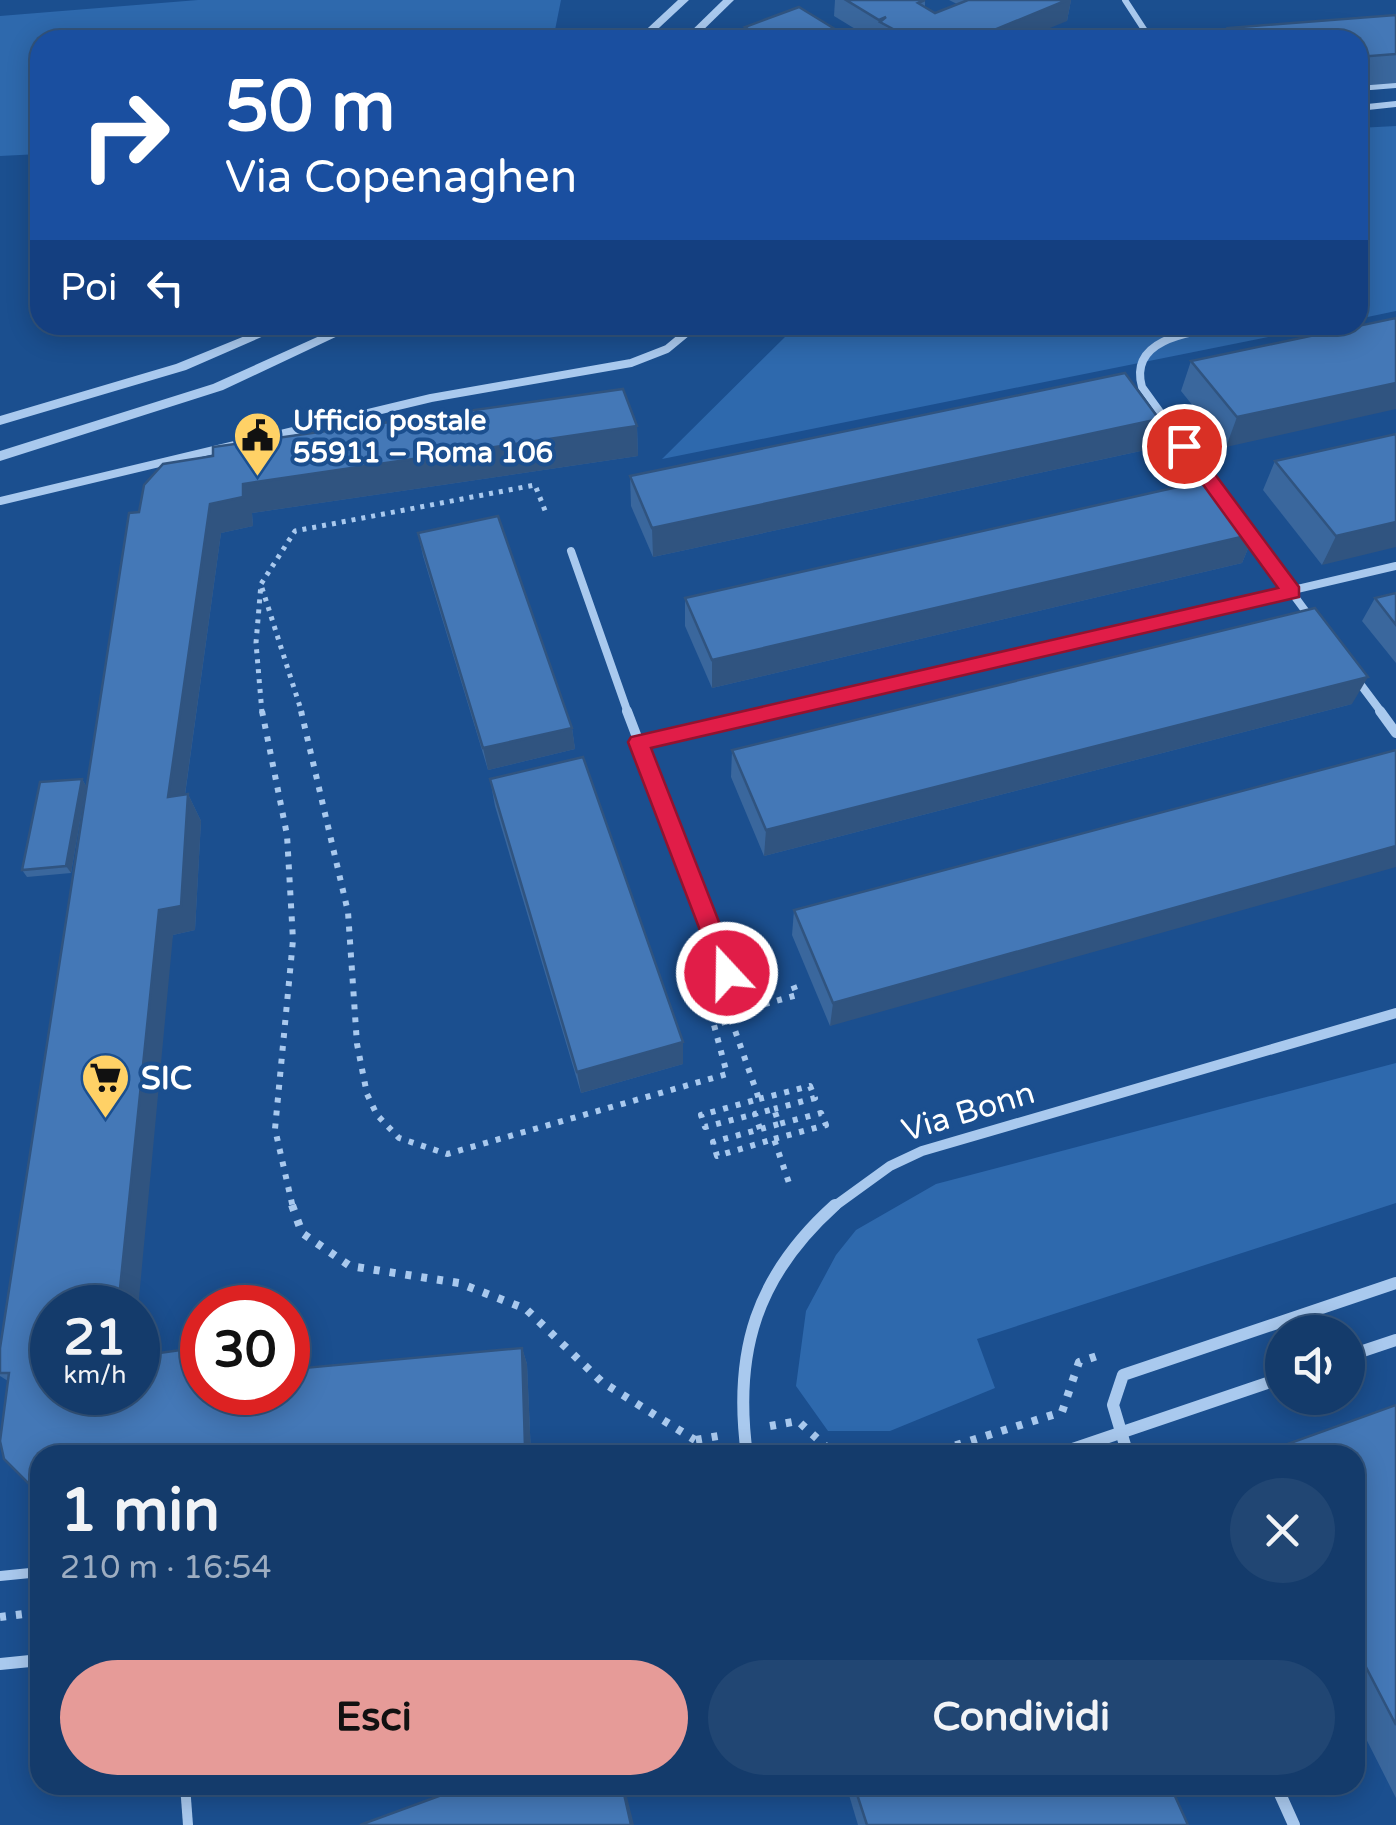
<!DOCTYPE html>
<html lang="it">
<head>
<meta charset="utf-8">
<style>
	:root { --surface:#143b6b; --page:#214673; --text:#f1f3f6; --muted:#9dadc1; --line:#33557e; --accent:#e69b98 }
	body { margin:0; font-family:"Varela Round",sans-serif; background:var(--page); color:var(--text); height:100vh; display:flex; flex-direction:column; font-size:38px; white-space:nowrap }
	* { box-sizing:border-box; margin:0 }
	p { font-size:32px; color:var(--muted) }
	.icon { flex:none; width:55px; height:55px; fill:none; stroke:currentColor; stroke-width:2; stroke-linecap:round; stroke-linejoin:round }
	.map { position:relative; flex:1; overflow:hidden }
	.side { position:absolute; left:30px; top:1445px; width:1335px; height:350px; display:flex; flex-direction:column; background:var(--surface); border-radius:30px; box-shadow:0 5px 25px #0003,0 0 0 2px var(--line) }
	.side>* { flex:none }
	.banner { position:absolute; left:30px; top:30px; width:1338px; height:305px; border-radius:30px; box-shadow:0 5px 25px #0003,0 0 0 2px var(--line); background:#1a4fa0; color:#fff; overflow:hidden }
	.controls { position:absolute; left:1265px; top:1315px; display:grid; gap:20px }
	.controls a { display:grid; place-items:center; width:100px; height:100px; border-radius:50%; background:var(--surface); box-shadow:0 5px 25px #0003,0 0 0 2px var(--line); font-size:50px }
	.speed { position:absolute; left:30px; top:1285px; display:flex; gap:20px; font-size:50px; font-weight:700; text-align:center }
	.speed>* { display:grid; place-content:center; width:130px; height:130px; border-radius:50%; background:var(--surface); box-shadow:0 5px 25px #0003,0 0 0 2px var(--line); line-height:1 }
	.speed small { font-size:25px; font-weight:400 }
	.speed .limit { border:15px solid #d22; background:#fff; color:#111 }
	.pin { position:absolute; display:grid; place-items:center; width:85px; height:85px; color:#fff; margin:-42px; border:5px solid #fff; border-radius:50%; box-shadow:0 2px 10px #0007 }
	.me { position:absolute; width:110px; margin:-55px; rotate:339deg; stroke-linejoin:round; filter:drop-shadow(0 0 8px #0008) }
	.turn { display:flex; align-items:center; gap:35px; height:210px; padding:0 30px; font-size:45px }
	.turn .icon { width:130px; height:130px; stroke-width:2.5 }
	.turn b { display:block; font-size:70px; line-height:85px }
	.then { display:flex; align-items:center; height:95px; padding:0 30px; background:#0003; gap:20px; font-size:38px }
	.round { display:grid; place-items:center; flex:none; width:105px; height:105px; border-radius:52px; background:var(--page) }
	.overview { display:flex; align-items:center; justify-content:space-between; height:170px; padding:0 30px }
	h1 { font-size:60px; font-weight:700; line-height:75px }
	.primary-button { display:flex; gap:20px; margin-top:auto; padding:20px 30px }
	.primary-button a { flex:1; height:115px; border-radius:60px; background:var(--accent); color:#111; font-size:40px; font-weight:700; line-height:115px; text-align:center }
	.primary-button a+a { background:var(--page); color:var(--text) }
	.map>svg:first-child { display:block }
</style>
</head>
<body>
<div class="map">
<svg width="1396" height="1825" viewBox="0 0 1396 1825">
	<rect width="100%" height="100%" fill="#1b4f8f"/>
	<g fill="#2e69ad">
		<polygon points="198,0 561,0 553,40 40,40 40,154 0,156 0,16"/>
		<polygon points="1396,126 1396,311 1358,319 1358,128"/>
		<polygon points="761,325 1328,325 662,459 788,334"/>
		<polygon points="1396,1063 1396,1203 977,1339 995,1388 890,1431 828,1431 796,1386 806,1311 836,1255 856,1230 936,1184"/>
	</g>
	<g fill="none" stroke-linecap="round" stroke-linejoin="round">
		<g stroke="#a9c9ee" stroke-width="5" stroke-dasharray="4 6" stroke-linecap="butt">
			<polyline points="262,588 302,713"/>
			<polyline points="262,713 256,643 261,584 295,531 535,485 546,513"/>
		</g>
		<g stroke="#a9c9ee" stroke-width="6" stroke-dasharray="5 8" stroke-linecap="butt">
			<polyline points="262,711 287,835 293,940 275,1129 293,1208"/>
			<polyline points="301,711 348,912 357,1044 367,1094 377,1115 399,1138 447,1154 727,1074 714,1025 741,1017 740,1011 797,995 791,979"/>
			<polyline points="731,1019 759,1099 701,1115 705,1127 755,1114"/>
			<polyline points="759,1099 810,1086 815,1098 774,1109"/>
			<polyline points="760,1129 755,1114 774,1109 779,1124 713,1142 717,1156 774,1139 789,1183"/>
			<polyline points="774,1139 826,1125 821,1113 779,1124"/>
		</g>
		<g stroke="#a9c9ee" stroke-width="8" stroke-dasharray="6 10" stroke-linecap="butt">
			<polyline points="292,1205 302,1233 350,1266 459,1283 526,1309 602,1382 695,1440"/>
			<polyline points="770,1426 798,1421 835,1455"/>
			<polyline points="693,1455 695,1440 718,1436"/>
			<polyline points="925,1455 1062,1412 1079,1362 1100,1355"/>
			<polyline points="0,1617 40,1612"/>
		</g>
		<g stroke="#a9c9ee" stroke-width="10">
			<polyline points="0,1576 40,1572"/>
			<polyline points="185,1785 188,1825"/>
		</g>
		<g stroke="#a9c9ee" stroke-width="6">
			<polyline points="1125,0 1151,40"/>
			<polyline points="1358,88 1396,85"/>
			<polyline points="1358,108 1396,104"/>
			<polyline points="1358,238 1362,256 1358,278"/>
		</g>
		<g stroke="#a9c9ee" stroke-width="8">
			<path d="M1217 491 1142 387C1127 335 1200 331 1236 325"/>
			<polyline points="0,501 431,398 631,363 667,349 696,325"/>
			<polyline points="1245,529 1312,620"/>
			<polyline points="571,551 628,713"/>
			<polyline points="1355,677 1382,713"/>
			<polyline points="765,713 1396,566"/>
		</g>
		<g stroke="#a9c9ee" stroke-width="10">
			<polyline points="627,711 727,973"/>
			<polyline points="1380,711 1396,733"/>
			<polyline points="638,743 776,711"/>
			<polyline points="832,1208 890,1166 922,1151 1396,1013"/>
		</g>
		<g stroke="#a9c9ee" stroke-width="12">
			<polyline points="1348,1356 1396,1340"/>
			<path d="M747 1455C733 1352 756 1276 835 1205"/>
			<polyline points="1055,1455 1282,1378"/>
			<polyline points="1128,1455 1113,1405 1123,1375 1396,1283"/>
			<polyline points="0,1664 40,1660"/>
			<polyline points="1276,1785 1294,1825"/>
		</g>
		<g fill="#a9c9ee" fill-rule="evenodd">
			<polygon points="678,0 689,0 646,40 635,40"/>
			<polygon points="723,0 734,0 693,40 682,40"/>
			<polygon points="272,325 289,325 186,370 0,425 0,416 176,364"/>
			<polygon points="344,325 361,325 223,390 0,461 0,451 213,384"/>
		</g>
	</g>
	<g fill="#3a679d">
		<polygon points="835,0 925,0 925,7 935,13 957,4 949,0 1071,0 1067,21 870,38 834,16"/>
		<polygon points="1396,15 1396,83 1358,86 1358,40 1225,40 1228,28"/>
		<polygon points="745,27 843,34 842,40 745,40"/>
		<polygon points="1396,318 1226,447 1181,391 1191,361"/>
		<polygon points="1159,419 1150,449 653,557 631,506 630,476"/>
		<polygon points="637,426 638,456 252,513 253,526 221,533 185,795 188,794 201,821 195,930 173,935 52,1392 305,1350 306,1368 522,1348 527,1364 531,1455 40,1455 40,1490 29,1484 8,1381 0,1376 0,1348 139,512"/>
		<polygon points="1396,434 1322,565 1263,490 1275,461"/>
		<polygon points="418,533 572,728 575,749 488,770 423,556"/>
		<polygon points="1254,534 1242,563 712,688 685,626 685,598"/>
		<polygon points="1396,593 1396,663 1362,621 1375,598"/>
		<polygon points="1352,704 764,856 731,777 732,750"/>
		<polygon points="1396,750 830,1026 792,935 794,910"/>
		<polygon points="82,779 86,786 71,873 27,877 22,870"/>
		<polygon points="490,779 683,1064 581,1093 495,806"/>
		<polygon points="1396,1405 1396,1798 1355,1717 1355,1455 1256,1455"/>
		<polygon points="846,1785 1170,1785 1188,1825 858,1825"/>
	</g>
	<g fill="#305480">
		<polygon points="1067,0 1071,0 1067,21 1021,40 970,40"/>
		<polygon points="1396,383 1396,409 1226,447 1237,417"/>
		<polygon points="1159,419 1150,449 653,557 652,528"/>
		<polygon points="637,426 638,456 252,513 253,526 221,533 181,823 168,797 210,504 243,484"/>
		<polygon points="1396,522 1396,547 1322,565 1336,536"/>
		<polygon points="1254,534 1242,563 712,688 712,660"/>
		<polygon points="1368,677 1352,704 764,856 766,830"/>
		<polygon points="572,728 575,749 488,770 483,748"/>
		<polygon points="82,779 86,786 71,873 66,866"/>
		<polygon points="188,794 201,821 195,930 173,935 138,1309 138,1308 118,1308 159,910"/>
		<polygon points="1396,846 1396,867 830,1026 833,1003"/>
		<polygon points="683,1042 683,1064 581,1093 577,1072"/>
		<polygon points="292,1334 305,1350 307,1384 294,1369"/>
		<polygon points="522,1348 527,1364 531,1455 528,1455 525,1447"/>
		<polygon points="622,1785 624,1785 634,1825 631,1825"/>
	</g>
	<g fill="#4478b7" stroke="#305480" stroke-width="2.5">
		<polygon points="846,0 925,0 918,3 935,13 968,0 1067,0 970,40 866,40 893,29 880,22 886,17 879,20"/>
		<polygon points="799,7 843,34 831,39 832,40 764,40 745,27"/>
		<polygon points="1396,15 1396,54 1358,57 1358,40 1237,40 1228,28"/>
		<polygon points="1396,318 1396,383 1237,417 1191,361"/>
		<polygon points="1125,373 1159,419 652,528 630,476"/>
		<polygon points="623,389 637,426 243,484 243,497 210,504 168,797 188,794 181,906 159,910 118,1308 52,1308 52,1392 138,1392 138,1356 202,1347 202,1392 288,1392 288,1335 292,1334 294,1369 522,1348 525,1447 455,1455 40,1455 40,1482 29,1484 4,1459 0,1441 9,1373 0,1373 0,1348 129,513 139,512 144,485 163,464 213,456 213,447"/>
		<polygon points="1396,434 1396,522 1336,536 1275,461"/>
		<polygon points="1213,479 1254,534 712,660 685,598"/>
		<polygon points="498,516 572,728 483,748 418,533"/>
		<polygon points="1396,593 1396,625 1375,598"/>
		<polygon points="1315,608 1368,677 766,830 732,750"/>
		<polygon points="1396,750 1396,846 833,1003 794,910"/>
		<polygon points="583,757 683,1042 577,1072 490,779"/>
		<polygon points="82,779 66,866 22,870 40,782"/>
		<polygon points="1396,1405 1396,1725 1355,1646 1355,1455 1257,1455"/>
		<polygon points="469,1785 622,1785 631,1825 360,1825"/>
		<polygon points="854,1785 1170,1785 1188,1825 867,1825"/>
	</g>
	<polygon fill="#e11d48" stroke="#92132f" stroke-width="2.5" points="1178,442 1191,442 1299,587 1299,597 651,748 739,973 727,983 719,980 628,742 631,737 1278,588 1178,450"/>
	<defs>
		<symbol id="civic-pin" viewBox="-11 -11 22 30"><path d="M0 17L-7.5 6A9.5 9.5 0 1 1 7.5 6Z" fill="#ffd166" stroke="#1b4f8f"/><path d="M-.6-6.5H3V-4.5H.6V-3L4-1V1h2V6H-6V1h2V-1L-.6-3ZM-1.2 2.5V6h2.4V2.5Z" fill="#111"/></symbol>
		<symbol id="supermarket-pin" viewBox="-11 -11 22 30"><path d="M0 17L-7.5 6A9.5 9.5 0 1 1 7.5 6Z" fill="#ffd166" stroke="#1b4f8f"/><path d="M-6-5.5h2.5l.6 2H6L4.5 2H-2.5L-4.4-4H-6ZM-1.5 3.2a1.3 1.3 0 1 0 .1 0ZM3 3.2a1.3 1.3 0 1 0 .1 0Z" fill="#111"/></symbol>
	</defs>
	<g fill-rule="evenodd">
		<use href="#civic-pin" x="230" y="408" width="55" height="75"/>
		<use href="#supermarket-pin" x="78" y="1050" width="55" height="75"/>
	</g>
	<g text-anchor="middle" stroke-width="8" stroke-linejoin="round" paint-order="stroke">
		<g font-size="28" font-weight="bold" fill="#fff" stroke="#1b4f8f" text-anchor="start">
			<text x="293" y="430">Ufficio postale<tspan x="293" dy="32">55911 – Roma 106</tspan></text>
		</g>
		<g font-size="32" font-weight="bold" fill="#fff" stroke="#1b4f8f" text-anchor="start">
			<text x="141" y="1089">SIC</text>
		</g>
		<g font-size="32" fill="#fff" stroke="#1b4f8f">
			<text transform="translate(968 1111) rotate(-17)" y="11">Via Bonn</text>
		</g>
	</g>
</svg>
<div class="controls">
<a><svg class="icon" aria-label="sound" viewBox="0 0 24 24"><path d="M4 9h4l5-4v14l-5-4H4zM17 9q2 3 0 6"/></svg></a>
</div>
<div class="speed"><div>21<small>km/h</small></div><div class="limit">30</div></div>
<div class="pin" style="left:1184px;top:446px;background:#d93025"><svg class="icon" aria-label="arrive" viewBox="0 0 24 24"><path d="M6 21V4h12l-3 4 3 4H6"/></svg></div>
<svg class="me" style="left:727px;top:973px" viewBox="-20 -20 40 40"><circle r="17" fill="#e11d48" stroke="#fff" stroke-width="3"/><path d="M0-11L8 9 0 5-8 9z" fill="#fff"/></svg>
<div class="banner">
<div class="turn"><svg class="icon" aria-label="right" viewBox="0 0 24 24"><path d="M7 20v-9h11M14 6l5 5-5 5"/></svg><div><b>50 m</b>Via Copenaghen</div></div>
<div class="then">Poi<svg class="icon" aria-label="left" viewBox="0 0 24 24"><path d="M17 20v-9H6M10 6l-5 5 5 5"/></svg></div>
</div>
<section class="side">
<div class="overview"><div><h1>1 min</h1><p>210 m · 16:54</p></div><a class="round"><svg class="icon" aria-label="close" viewBox="0 0 24 24"><path d="M6 6l12 12M18 6L6 18"/></svg></a></div>
<div class="primary-button"><a>Esci</a><a>Condividi</a></div>
</section>
</div>
</body>
</html>
